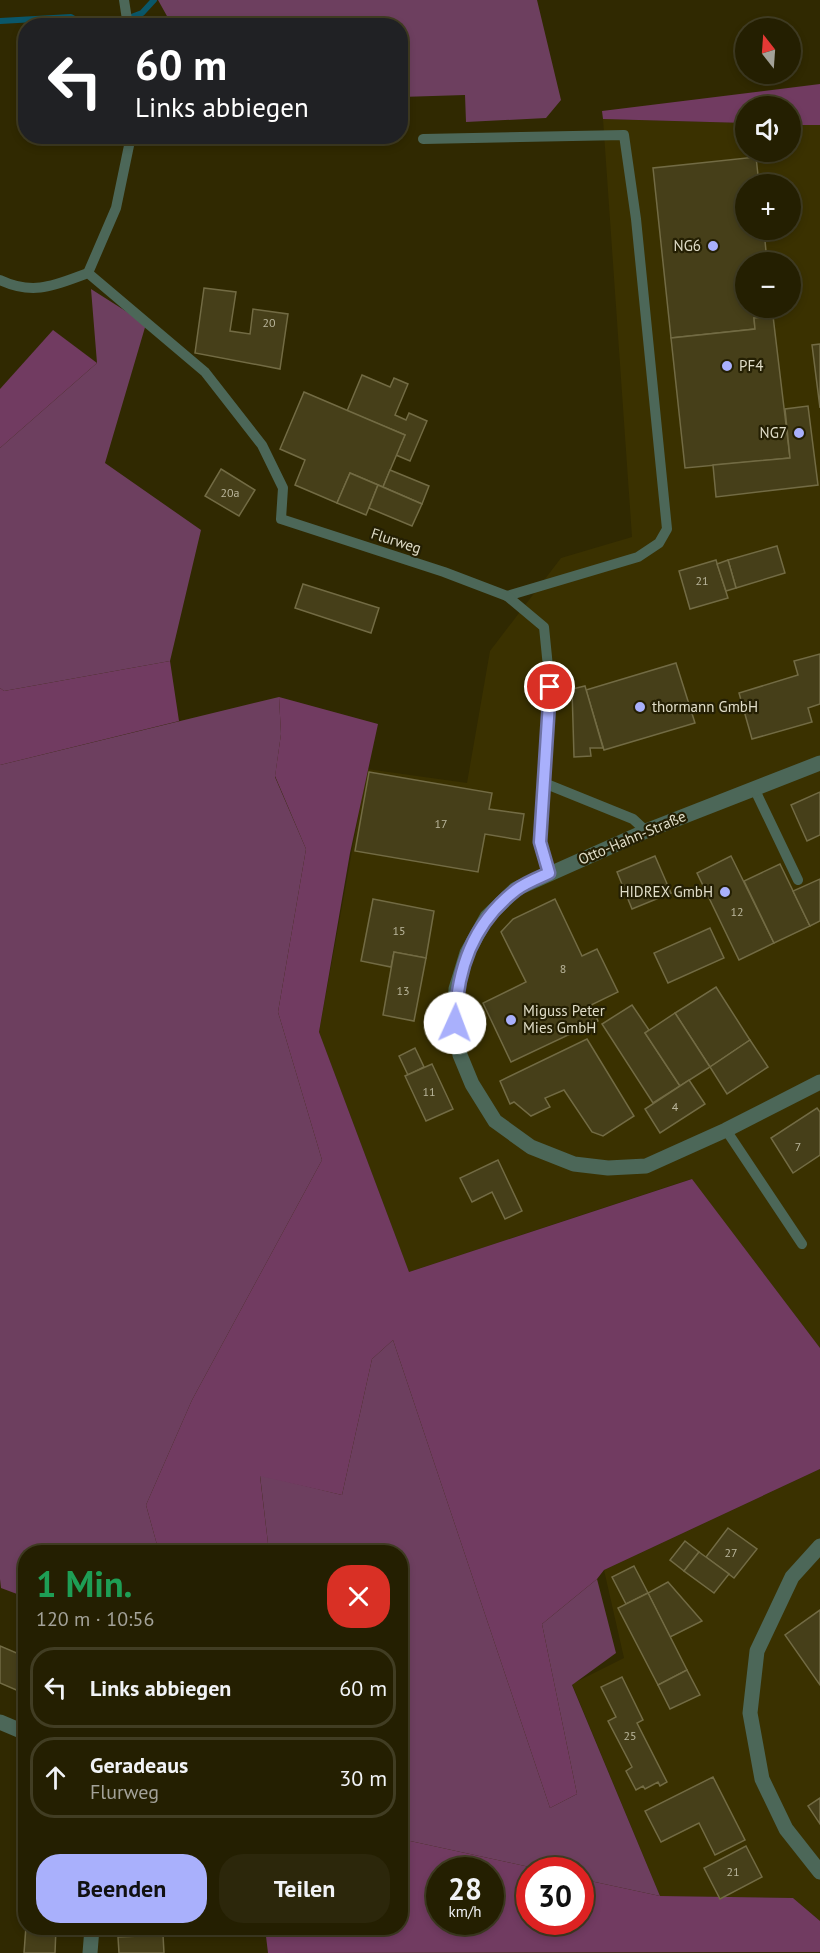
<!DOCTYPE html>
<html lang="de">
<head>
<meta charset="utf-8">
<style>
	:root { --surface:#241f01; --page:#2c270b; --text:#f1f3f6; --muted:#a3a299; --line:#413d23; --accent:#a9b0fc }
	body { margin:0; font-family:"PT Sans",sans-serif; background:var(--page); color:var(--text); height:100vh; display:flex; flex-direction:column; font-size:22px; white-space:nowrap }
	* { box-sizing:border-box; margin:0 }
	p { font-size:20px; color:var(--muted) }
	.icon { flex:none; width:33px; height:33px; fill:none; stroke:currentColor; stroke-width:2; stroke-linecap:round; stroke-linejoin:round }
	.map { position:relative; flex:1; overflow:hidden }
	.side { position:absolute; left:18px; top:1545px; width:390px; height:390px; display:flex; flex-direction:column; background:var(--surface); border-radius:24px; box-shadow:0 3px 9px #0003,0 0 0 2px var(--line) }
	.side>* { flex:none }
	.hud { position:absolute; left:18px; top:18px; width:390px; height:126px; border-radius:24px; box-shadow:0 3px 9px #0003,0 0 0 2px var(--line); background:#202124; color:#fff; overflow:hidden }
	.needle { width:39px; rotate:343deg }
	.tools { position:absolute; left:735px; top:18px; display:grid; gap:12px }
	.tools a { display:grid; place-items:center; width:66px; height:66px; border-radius:50%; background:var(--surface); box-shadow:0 3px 9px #0003,0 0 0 2px var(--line); font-size:30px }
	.speed { position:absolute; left:426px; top:1857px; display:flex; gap:12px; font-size:30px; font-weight:700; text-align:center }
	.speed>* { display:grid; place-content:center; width:78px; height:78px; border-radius:50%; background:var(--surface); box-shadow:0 3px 9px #0003,0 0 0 2px var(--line); line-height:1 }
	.speed small { font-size:15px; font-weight:400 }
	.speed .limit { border:9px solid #d22; background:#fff; color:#111 }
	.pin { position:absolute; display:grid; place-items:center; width:51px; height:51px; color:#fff; margin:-26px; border:3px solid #fff; border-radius:50%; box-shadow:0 2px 6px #0007 }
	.me { position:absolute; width:66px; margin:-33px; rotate:2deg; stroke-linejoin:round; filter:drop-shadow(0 0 4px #0008) }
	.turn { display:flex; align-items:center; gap:21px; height:126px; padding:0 18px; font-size:27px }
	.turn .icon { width:78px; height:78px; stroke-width:2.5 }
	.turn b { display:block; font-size:42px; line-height:51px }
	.round { display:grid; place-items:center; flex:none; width:63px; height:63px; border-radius:24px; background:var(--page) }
	.summary { display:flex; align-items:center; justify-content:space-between; height:102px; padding:0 18px }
	h1 { font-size:36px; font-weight:800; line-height:45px; color:#1e9e55 }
	.primary-button { display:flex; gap:12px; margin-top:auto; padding:12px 18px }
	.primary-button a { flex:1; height:69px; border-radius:24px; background:var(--accent); color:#111; font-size:24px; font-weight:800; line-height:69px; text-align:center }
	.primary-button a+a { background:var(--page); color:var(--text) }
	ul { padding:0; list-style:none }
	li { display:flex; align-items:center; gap:18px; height:81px; margin:0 12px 9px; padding:0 6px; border:3px solid var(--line); border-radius:24px }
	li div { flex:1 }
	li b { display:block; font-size:22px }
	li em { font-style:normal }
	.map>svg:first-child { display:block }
</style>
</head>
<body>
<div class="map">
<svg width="820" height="1953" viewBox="0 0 820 1953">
	<rect width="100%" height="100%" fill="#302901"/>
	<g fill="#3a3100" fill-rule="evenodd">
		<path d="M603 119 745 123 746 152H790L791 125H820V1348L691 1179 409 1272 319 1032 367 769 467 783 490 651 561 558 632 537ZM746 184H790V230H746ZM746 262H790V308H746Z"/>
		<polygon points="820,1469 820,1921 793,1898 660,1896 572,1684 624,1658 604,1570"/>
	</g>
	<g fill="#6d3f5f">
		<polygon points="158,0 537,0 561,100 546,118 466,122 465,95 401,97 400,26 172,25"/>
		<polygon points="91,289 146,324 105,463 201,530 170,661 4,691 0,688 0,448 97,363"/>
		<polygon points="279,697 281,734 275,777 306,849 278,1012 322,1160 192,1400 146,1505 159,1552 26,1552 25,1597 1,1588 0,1579 0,765"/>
		<polygon points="393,1340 550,1808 577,1794 542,1624 597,1579 616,1653 572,1685 660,1896 581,1879 580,1870 543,1870 401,1839 400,1552 269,1552 260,1475 342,1495 372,1359"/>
	</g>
	<g fill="#713b61" fill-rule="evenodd">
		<polygon points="820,84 820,125 791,125 790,106 746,106 745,123 603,119 602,111"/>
		<polygon points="53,330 97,363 0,448 0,389"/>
		<polygon points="170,661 179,721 0,765 0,688 4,691"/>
		<polygon points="279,697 378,724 350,853 319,1032 409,1272 692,1179 820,1348 820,1469 604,1570 597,1579 542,1624 577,1794 550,1808 393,1340 372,1359 342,1495 260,1476 269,1552 159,1552 146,1505 192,1400 322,1160 278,1012 306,849 275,776 281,734"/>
		<path d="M401 1839 543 1870H530V1922H580L581 1879 660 1896 793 1898 820 1921V1952L268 1953 265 1928H400ZM440 1870H490V1922H440Z"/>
	</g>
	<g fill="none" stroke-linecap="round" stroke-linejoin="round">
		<g stroke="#0a5769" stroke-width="6">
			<polyline points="0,21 71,17 86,26"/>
			<polyline points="108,26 142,13 154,0"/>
		</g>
	</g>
	<g fill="#463f19" stroke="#726b44" stroke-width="1.5">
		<polygon points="756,157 759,184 746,184 746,230 764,230 767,262 746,262 746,308 772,308 773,316 754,318 755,329 671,338 653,168"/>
		<polygon points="204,288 236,292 230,331 250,334 253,309 288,314 280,369 195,353"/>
		<polygon points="773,316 790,458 685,468 671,338 755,329 754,318"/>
		<polygon points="820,344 820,408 812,345"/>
		<polygon points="362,375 390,387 394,378 408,384 395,415 406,420 409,413 427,421 410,461 396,455 405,435 347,411"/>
		<polygon points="304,392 405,435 383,487 350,473 337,503 295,485 305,460 280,449"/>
		<polygon points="808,406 818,485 716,497 713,465 790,458 785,409"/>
		<polygon points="221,469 255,490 239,516 205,496"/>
		<polygon points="390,470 429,486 422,504 383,487"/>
		<polygon points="350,473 378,485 366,515 337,503"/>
		<polygon points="378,485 422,504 412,526 369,508"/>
		<polygon points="777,546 785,573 736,588 728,560"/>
		<polygon points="716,560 728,598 690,609 679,571"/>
		<polygon points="728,560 736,588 726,591 717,564"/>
		<polygon points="303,584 379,608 371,633 295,608"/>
		<polygon points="820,654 820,704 808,708 812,722 752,739 739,693 798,675 794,661"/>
		<polygon points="676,663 695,723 604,750 586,690"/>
		<polygon points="585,686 603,748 590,748 591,756 574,757 572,689"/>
		<polygon points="369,772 492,793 489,809 524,814 520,840 485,834 478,872 355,851"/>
		<polygon points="820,792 820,835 807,841 791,805"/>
		<polygon points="655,856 671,893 632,909 617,872"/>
		<polygon points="731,856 774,943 739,960 697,873"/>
		<polygon points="780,864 810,926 774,943 744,881"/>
		<polygon points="820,879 820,921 810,926 793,891"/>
		<polygon points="373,899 434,911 426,958 394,952 391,967 361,961"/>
		<polygon points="555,899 582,956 597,949 618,992 591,1005 598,1021 511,1062 483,1003 526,982 501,932 513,919"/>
		<polygon points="710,928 724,958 668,983 654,953"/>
		<polygon points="394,952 426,958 414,1021 383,1015"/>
		<polygon points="716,987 750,1040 710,1067 675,1013"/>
		<polygon points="632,1005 649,1030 645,1033 680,1086 653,1103 602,1024"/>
		<polygon points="675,1013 710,1067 680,1086 645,1033"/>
		<polygon points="587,1039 634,1116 603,1136 592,1132 564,1090 545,1098 550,1107 531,1116 514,1102 510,1104 500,1081"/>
		<polygon points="750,1040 768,1067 727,1094 710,1067"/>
		<polygon points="415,1048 424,1067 408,1075 399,1056"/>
		<polygon points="432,1064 453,1109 426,1121 405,1076"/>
		<polygon points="689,1080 705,1104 660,1133 645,1109"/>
		<polygon points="817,1108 820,1112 820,1155 793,1173 771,1138"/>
		<polygon points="498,1160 522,1211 505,1219 492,1192 472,1202 460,1178"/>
		<polygon points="728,1528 757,1549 734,1578 706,1557"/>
		<polygon points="685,1541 699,1552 684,1571 670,1560"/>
		<polygon points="699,1552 729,1574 714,1593 684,1571"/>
		<polygon points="634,1566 648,1593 626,1604 612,1577"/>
		<polygon points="668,1582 702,1621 670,1637 648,1593"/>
		<polygon points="648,1593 687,1670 658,1685 618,1608"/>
		<polygon points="820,1610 820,1685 785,1635"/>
		<polygon points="0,1646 26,1657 26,1682 21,1692 0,1683"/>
		<polygon points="687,1670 700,1695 670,1709 658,1685"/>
		<polygon points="622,1677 643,1720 637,1723 667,1782 660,1786 658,1782 645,1789 643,1786 636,1790 626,1771 632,1767 608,1721 616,1717 601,1687"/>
		<polygon points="713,1777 745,1840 715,1855 699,1823 661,1842 645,1811"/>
		<polygon points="820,1798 820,1824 808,1806"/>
		<polygon points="746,1846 762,1877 720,1899 704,1868"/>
		<polygon points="26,1926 56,1928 55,1953 24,1953"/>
		<polygon points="163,1935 164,1953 119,1953 118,1937"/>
	</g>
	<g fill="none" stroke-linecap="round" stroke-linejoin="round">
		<g stroke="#4c6758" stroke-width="10">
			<polyline points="124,0 128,26"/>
			<polyline points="423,139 624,135 636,219 667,529 659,543 638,557 507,596"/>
			<polyline points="88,273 116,208 131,136"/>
			<path d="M0 280C34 296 55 285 88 273L205 372 262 445 283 488 281 519 444 572 507 596 544 627 550 687 544 783 633 819 646 831"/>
			<polyline points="544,783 540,841 549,873"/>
			<polyline points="754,788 798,880"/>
			<polyline points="726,1130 802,1244"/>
		</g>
		<g stroke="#4c6758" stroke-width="15">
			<polyline points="820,763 646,831 516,889 487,917 467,953 456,989 455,1023 460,1055 472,1084 495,1121 531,1147 574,1164 608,1168 646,1166 726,1130 820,1082"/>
			<polyline points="820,1546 792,1577 757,1651 750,1713 762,1779 786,1829 820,1872"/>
			<polyline points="0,1722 26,1733"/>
			<polyline points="90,1953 92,1928"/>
		</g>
	</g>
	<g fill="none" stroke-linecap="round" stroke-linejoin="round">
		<defs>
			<path id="route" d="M455 1023C457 970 472 924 516 890 525 883 538 878 549 873L540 842 550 687"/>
		</defs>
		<use href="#route" stroke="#6e72a4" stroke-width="15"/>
		<use href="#route" stroke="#a9b0fc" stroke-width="10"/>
	</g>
	<g fill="#a9b0fc" stroke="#241f03" stroke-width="2">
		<circle cx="713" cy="246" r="6"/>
		<circle cx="727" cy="366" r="6"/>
		<circle cx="799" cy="433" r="6"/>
		<circle cx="640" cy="707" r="6"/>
		<circle cx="725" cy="892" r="6"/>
		<circle cx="511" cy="1020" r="6"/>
	</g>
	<g text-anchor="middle" stroke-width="4.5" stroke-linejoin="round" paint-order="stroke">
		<g font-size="12" fill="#bab69c">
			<text x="269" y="327">20</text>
			<text x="230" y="497">20a</text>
			<text x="702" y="585">21</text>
			<text x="441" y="828">17</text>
			<text x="737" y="916">12</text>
			<text x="399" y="935">15</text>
			<text x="563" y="973">8</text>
			<text x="403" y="995">13</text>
			<text x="429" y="1096">11</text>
			<text x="675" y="1111">4</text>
			<text x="798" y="1151">7</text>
			<text x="731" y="1557">27</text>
			<text x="630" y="1740">25</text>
			<text x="733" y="1876">21</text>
		</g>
		<g font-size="15" fill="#e0ddc8" stroke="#241f03" text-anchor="end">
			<text x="701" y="251">NG6</text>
			<text x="739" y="371" text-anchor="start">PF4</text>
			<text x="787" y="438">NG7</text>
			<text x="652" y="712" text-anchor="start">thormann GmbH</text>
			<text x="713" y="897">HIDREX GmbH</text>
			<text x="523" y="1016" text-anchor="start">Miguss Peter<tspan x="523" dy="17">Mies GmbH</tspan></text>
		</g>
		<g font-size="15" fill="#e0ddc8" stroke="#241f03">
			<text transform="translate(396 541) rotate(18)" y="5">Flurweg</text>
			<text transform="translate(632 838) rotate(-23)" y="5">Otto-Hahn-Straße</text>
		</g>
	</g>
</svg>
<div class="tools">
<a><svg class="needle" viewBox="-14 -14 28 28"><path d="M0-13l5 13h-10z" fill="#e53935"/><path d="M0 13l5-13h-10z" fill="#a3a299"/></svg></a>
<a><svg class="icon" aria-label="sound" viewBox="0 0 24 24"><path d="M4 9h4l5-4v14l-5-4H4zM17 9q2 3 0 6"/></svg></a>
<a>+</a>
<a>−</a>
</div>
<div class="speed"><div>28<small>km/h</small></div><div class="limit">30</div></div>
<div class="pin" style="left:550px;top:687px;background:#d93025"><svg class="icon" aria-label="arrive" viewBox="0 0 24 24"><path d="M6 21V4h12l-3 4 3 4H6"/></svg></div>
<svg class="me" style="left:455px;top:1023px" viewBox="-20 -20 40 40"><circle r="19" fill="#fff"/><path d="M0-13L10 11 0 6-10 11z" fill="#a9b0fc"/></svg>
<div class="hud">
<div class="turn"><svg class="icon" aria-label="left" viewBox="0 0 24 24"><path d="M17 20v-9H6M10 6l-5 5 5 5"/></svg><div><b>60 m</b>Links abbiegen</div></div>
</div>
<section class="side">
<div class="summary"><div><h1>1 Min.</h1><p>120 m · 10:56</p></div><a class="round" style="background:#d93025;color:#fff"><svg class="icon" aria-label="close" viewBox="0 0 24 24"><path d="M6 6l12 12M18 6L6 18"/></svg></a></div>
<ul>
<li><svg class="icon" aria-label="left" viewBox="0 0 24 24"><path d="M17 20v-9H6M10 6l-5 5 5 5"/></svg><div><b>Links abbiegen</b></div><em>60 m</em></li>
<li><svg class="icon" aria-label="ahead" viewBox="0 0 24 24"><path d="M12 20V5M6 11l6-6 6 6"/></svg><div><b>Geradeaus</b><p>Flurweg</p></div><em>30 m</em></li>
</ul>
<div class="primary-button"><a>Beenden</a><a>Teilen</a></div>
</section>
</div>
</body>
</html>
